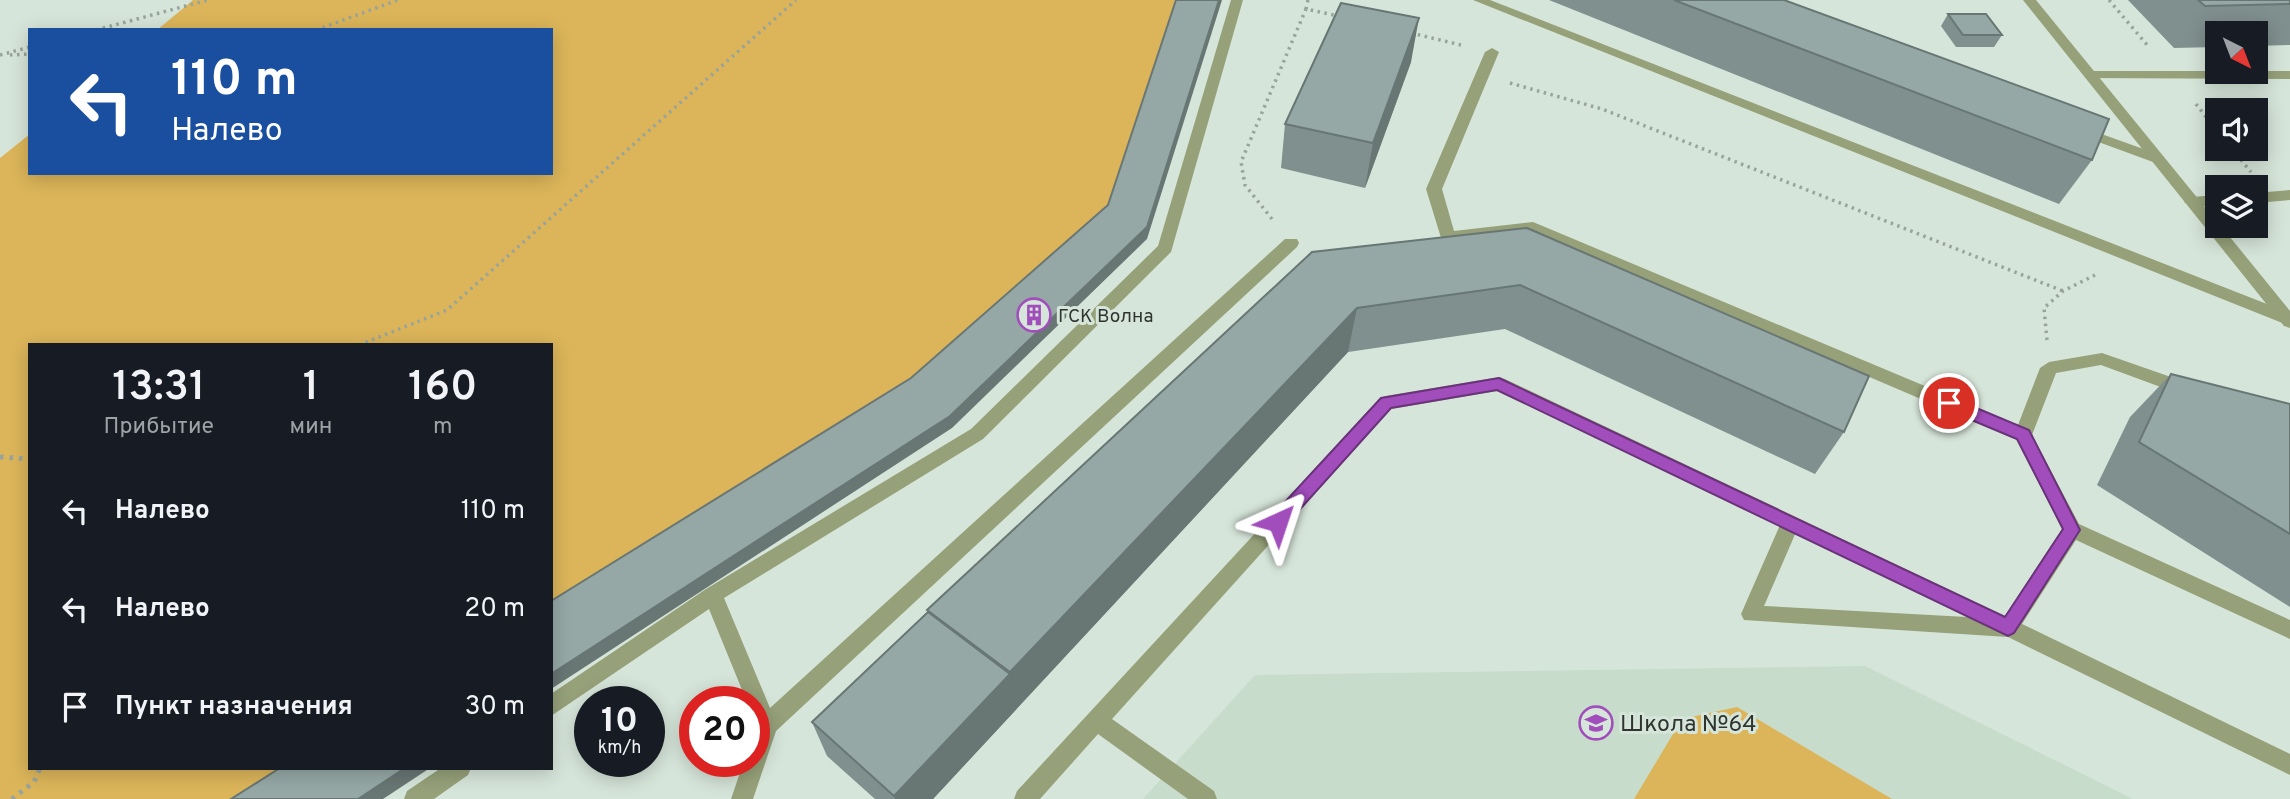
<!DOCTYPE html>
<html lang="ru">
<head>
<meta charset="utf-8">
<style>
	:root { --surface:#171b24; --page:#20242c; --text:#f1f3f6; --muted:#9ea1a6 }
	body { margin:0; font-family:Overpass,sans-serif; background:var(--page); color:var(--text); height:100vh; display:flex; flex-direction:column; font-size:26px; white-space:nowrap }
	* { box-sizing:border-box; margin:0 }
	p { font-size:23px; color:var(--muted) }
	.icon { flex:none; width:38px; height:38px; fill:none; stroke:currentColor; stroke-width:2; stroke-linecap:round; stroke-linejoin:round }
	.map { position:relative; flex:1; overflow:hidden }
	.side { position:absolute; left:28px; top:343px; width:525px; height:427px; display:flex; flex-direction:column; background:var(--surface); border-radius:0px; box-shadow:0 4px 18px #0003 }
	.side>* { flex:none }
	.banner { position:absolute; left:28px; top:28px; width:525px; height:147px; border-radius:0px; box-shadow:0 4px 18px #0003; background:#1a4fa0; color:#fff; overflow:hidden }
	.needle { width:46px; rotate:138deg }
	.buttons { position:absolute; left:2205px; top:21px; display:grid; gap:14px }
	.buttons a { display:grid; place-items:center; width:63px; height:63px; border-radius:0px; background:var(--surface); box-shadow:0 4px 18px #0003; font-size:35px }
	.speed { position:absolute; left:574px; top:686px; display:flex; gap:14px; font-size:35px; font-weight:700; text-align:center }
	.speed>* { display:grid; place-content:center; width:91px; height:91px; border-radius:50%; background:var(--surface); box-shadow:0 4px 18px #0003; line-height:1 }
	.speed small { font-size:18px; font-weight:400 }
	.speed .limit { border:10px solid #d22; background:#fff; color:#111 }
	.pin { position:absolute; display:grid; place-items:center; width:60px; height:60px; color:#fff; margin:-30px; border:4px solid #fff; border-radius:50%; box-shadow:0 2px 7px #0007 }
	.me { position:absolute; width:77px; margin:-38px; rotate:42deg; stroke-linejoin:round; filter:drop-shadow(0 0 5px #0008) }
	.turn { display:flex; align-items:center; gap:24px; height:147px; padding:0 28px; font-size:32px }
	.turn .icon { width:91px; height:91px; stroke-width:2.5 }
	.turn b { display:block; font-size:49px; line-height:60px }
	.eta { display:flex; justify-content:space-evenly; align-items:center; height:119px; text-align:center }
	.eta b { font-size:42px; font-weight:600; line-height:49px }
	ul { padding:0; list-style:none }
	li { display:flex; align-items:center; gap:21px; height:98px; padding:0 28px }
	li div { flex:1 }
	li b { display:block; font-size:26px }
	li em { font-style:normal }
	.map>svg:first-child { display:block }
</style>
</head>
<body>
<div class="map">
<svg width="2290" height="799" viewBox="0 0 2290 799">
	<rect width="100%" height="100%" fill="#d6e5d9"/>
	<polygon fill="#c7dccb" points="1865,666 2133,799 1143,799 1255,675"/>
	<g fill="#dcb55a">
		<polygon points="193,0 1180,0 1108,217 914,390 551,616 551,345 30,345 30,768 308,768 258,799 0,799 0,158 30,134 30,173 551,173 551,30 157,30"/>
		<polygon points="1737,707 1892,799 1634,799 1682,719"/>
	</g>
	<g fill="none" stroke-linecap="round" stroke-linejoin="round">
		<g stroke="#98a49b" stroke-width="3.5" stroke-dasharray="2.5 4.5" stroke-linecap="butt">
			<polyline points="1308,0 1306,9 1338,16"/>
			<polyline points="2109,0 2148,46"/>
			<polyline points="96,30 208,0"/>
			<polyline points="316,30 398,0"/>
			<polyline points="1411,33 1461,45"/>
			<polyline points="0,55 30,47"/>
			<polyline points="10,55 30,54"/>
			<polyline points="1510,83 1602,109 2063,291"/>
			<polyline points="2196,104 2217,131"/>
			<polyline points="2232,149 2251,172"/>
			<polyline points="1272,219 1245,185 1241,162 1306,9"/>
			<polyline points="2047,340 2044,308 2063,291 2095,275"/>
			<polyline points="359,345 447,310 796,0"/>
		</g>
		<g stroke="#98a49b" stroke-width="5" stroke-dasharray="3.5 6" stroke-linecap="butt">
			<polyline points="0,457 30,459"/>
			<polyline points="12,799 34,782 40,768"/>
		</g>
		<g fill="#96a079" fill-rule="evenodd">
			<polygon points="1231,0 1243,0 1171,252 983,439 724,598 770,708 1285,239 1297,239 1299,243 1297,247 776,731 753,799 731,799 744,761 754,761 754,702 747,702 709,609 551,716 551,694 706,589 971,429 1158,246"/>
			<polygon points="1473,0 1490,0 2290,313 2290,326"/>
			<path d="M1492 48 1499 52 1442 189 1454 231 1533 222 2018 425 2040 368 2049 362 2102 353 2191 384 2194 389 2185 396 2101 365 2056 373 2032 435 2079 524 2290 620V639L2076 540 2022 624 2290 754V775L2008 637 1744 620 1741 614 1780 525 1497 391 1391 409 1112 719 1214 791 1217 799H1188L1098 734 1040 799H1014L1017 791 1380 398 1386 396 1499 377 1505 379 2005 616 2062 529 2017 440 1527 231 1442 241 1426 189 1485 52ZM1796 532 1967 617 1764 606Z"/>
			<polygon points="2090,71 2290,71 2290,79 2085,78 2085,72"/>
			<polygon points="2079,126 2163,156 2165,159 2163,162 2153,162 2074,133 2074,127"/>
			<polygon points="2290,190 2290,200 2256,203 2256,193"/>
			<polygon points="2217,195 2217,205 2192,207 2184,202 2192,197"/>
			<polygon points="441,768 471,768 468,775 434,799 404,799 407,791"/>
		</g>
		<polygon fill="#96a079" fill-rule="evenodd" points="2023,0 2036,0 2217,222 2217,226 2221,226 2290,311 2290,328 2284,326"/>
	</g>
	<g fill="#80908e">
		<polygon points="1549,0 1784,0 2092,160 2059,204"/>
		<polygon points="2128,0 2290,0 2290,45 2256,46 2256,33 2217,33 2217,47 2174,48"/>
		<polygon points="1948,14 2002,35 1994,47 1956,47 1941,26"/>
		<polygon points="1411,62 1365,188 1281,168 1285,124"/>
		<polygon points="1527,228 1844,432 1815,474 1505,329 1348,352 933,799 875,799 827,756 812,722 928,612 927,610 1312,252"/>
		<polygon points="2171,374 2290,404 2290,607 2097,485 2130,417"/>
	</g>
	<g fill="#687674">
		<polygon points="1219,0 1222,0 1147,239 952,428 551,689 551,674 1147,227"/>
		<polygon points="1419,18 1411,62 1365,188 1373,143"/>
		<polygon points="1357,308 1348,352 933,799 895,799 894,796 1010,674 1010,672"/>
		<polygon points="405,768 430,768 383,799 358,799"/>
	</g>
	<g fill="#95a8a5" stroke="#687674" stroke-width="2">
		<polygon points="1176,0 1219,0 1147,227 950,416 551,674 551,601 911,378 1108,205"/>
		<polygon points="1674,0 1784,0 2109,119 2092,160"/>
		<polygon points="2198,0 2290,0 2290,4 2205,6"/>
		<polygon points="1341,3 1419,18 1373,143 1285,124"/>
		<polygon points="1948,14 1986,14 2002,35 1963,35"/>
		<polygon points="1527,228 1869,376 1844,432 1520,285 1357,308 1010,672 927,610 1312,252"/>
		<polygon points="2171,374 2290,404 2290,534 2139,442"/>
		<polygon points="928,612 1010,674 894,796 812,722"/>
		<polygon points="280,768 405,768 358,799 231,799"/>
	</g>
	<polygon fill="#a14dbc" stroke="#69327a" stroke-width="2" points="1499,378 2005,617 2063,529 2017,439 1943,408 1943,399 1955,399 2029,430 2080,530 2014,633 2008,636 1497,390 1391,408 1284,527 1272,527 1269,522 1272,516 1381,398"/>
	<defs>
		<symbol id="building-ring" viewBox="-11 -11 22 22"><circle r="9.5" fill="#d6e5d9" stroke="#a14dbc" stroke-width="1.5"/><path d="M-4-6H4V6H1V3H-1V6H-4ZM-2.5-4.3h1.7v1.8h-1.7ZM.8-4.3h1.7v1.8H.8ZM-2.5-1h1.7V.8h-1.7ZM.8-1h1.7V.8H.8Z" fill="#a14dbc"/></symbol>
		<symbol id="school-ring" viewBox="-11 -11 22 22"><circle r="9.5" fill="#d6e5d9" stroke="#a14dbc" stroke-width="1.5"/><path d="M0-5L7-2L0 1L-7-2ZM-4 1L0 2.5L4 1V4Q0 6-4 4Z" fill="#a14dbc"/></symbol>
	</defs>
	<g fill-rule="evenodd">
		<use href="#building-ring" x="1015" y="296" width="38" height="38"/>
		<use href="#school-ring" x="1577" y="704" width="38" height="38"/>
	</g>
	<g text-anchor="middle" stroke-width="6" stroke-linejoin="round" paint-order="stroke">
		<g font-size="19" fill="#2f3430" stroke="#d6e5d9" text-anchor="start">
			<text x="1058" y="322">ГСК Волна</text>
		</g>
		<g font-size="23" fill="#2f3430" stroke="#d6e5d9" text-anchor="start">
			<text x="1620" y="731">Школа №64</text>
		</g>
	</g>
</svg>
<div class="buttons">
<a><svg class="needle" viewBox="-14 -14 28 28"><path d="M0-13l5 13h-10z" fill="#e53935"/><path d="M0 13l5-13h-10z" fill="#9ea1a6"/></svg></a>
<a><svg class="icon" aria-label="sound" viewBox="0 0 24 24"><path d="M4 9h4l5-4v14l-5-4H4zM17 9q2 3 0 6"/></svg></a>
<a><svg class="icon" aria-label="layers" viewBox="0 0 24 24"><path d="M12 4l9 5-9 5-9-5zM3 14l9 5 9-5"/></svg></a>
</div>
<div class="speed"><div>10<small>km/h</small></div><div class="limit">20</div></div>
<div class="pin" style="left:1949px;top:403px;background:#d93025"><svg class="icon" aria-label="arrive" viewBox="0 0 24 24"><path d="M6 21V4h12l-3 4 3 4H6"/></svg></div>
<svg class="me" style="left:1278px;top:522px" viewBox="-20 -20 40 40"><path d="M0-17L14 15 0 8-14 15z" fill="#a14dbc" stroke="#fff" stroke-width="4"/></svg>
<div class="banner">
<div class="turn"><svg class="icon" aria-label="left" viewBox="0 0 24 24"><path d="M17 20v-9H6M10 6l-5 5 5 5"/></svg><div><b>110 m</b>Налево</div></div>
</div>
<section class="side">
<div class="eta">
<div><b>13:31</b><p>Прибытие</p></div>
<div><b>1</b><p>мин</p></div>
<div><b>160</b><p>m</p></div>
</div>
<ul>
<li><svg class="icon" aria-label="left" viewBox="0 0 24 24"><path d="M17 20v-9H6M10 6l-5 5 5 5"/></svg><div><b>Налево</b></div><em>110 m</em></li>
<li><svg class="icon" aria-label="left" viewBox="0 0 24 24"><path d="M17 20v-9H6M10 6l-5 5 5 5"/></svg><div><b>Налево</b></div><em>20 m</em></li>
<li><svg class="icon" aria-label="arrive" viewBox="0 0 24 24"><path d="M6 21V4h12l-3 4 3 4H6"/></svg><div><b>Пункт назначения</b></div><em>30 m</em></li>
</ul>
</section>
</div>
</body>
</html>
